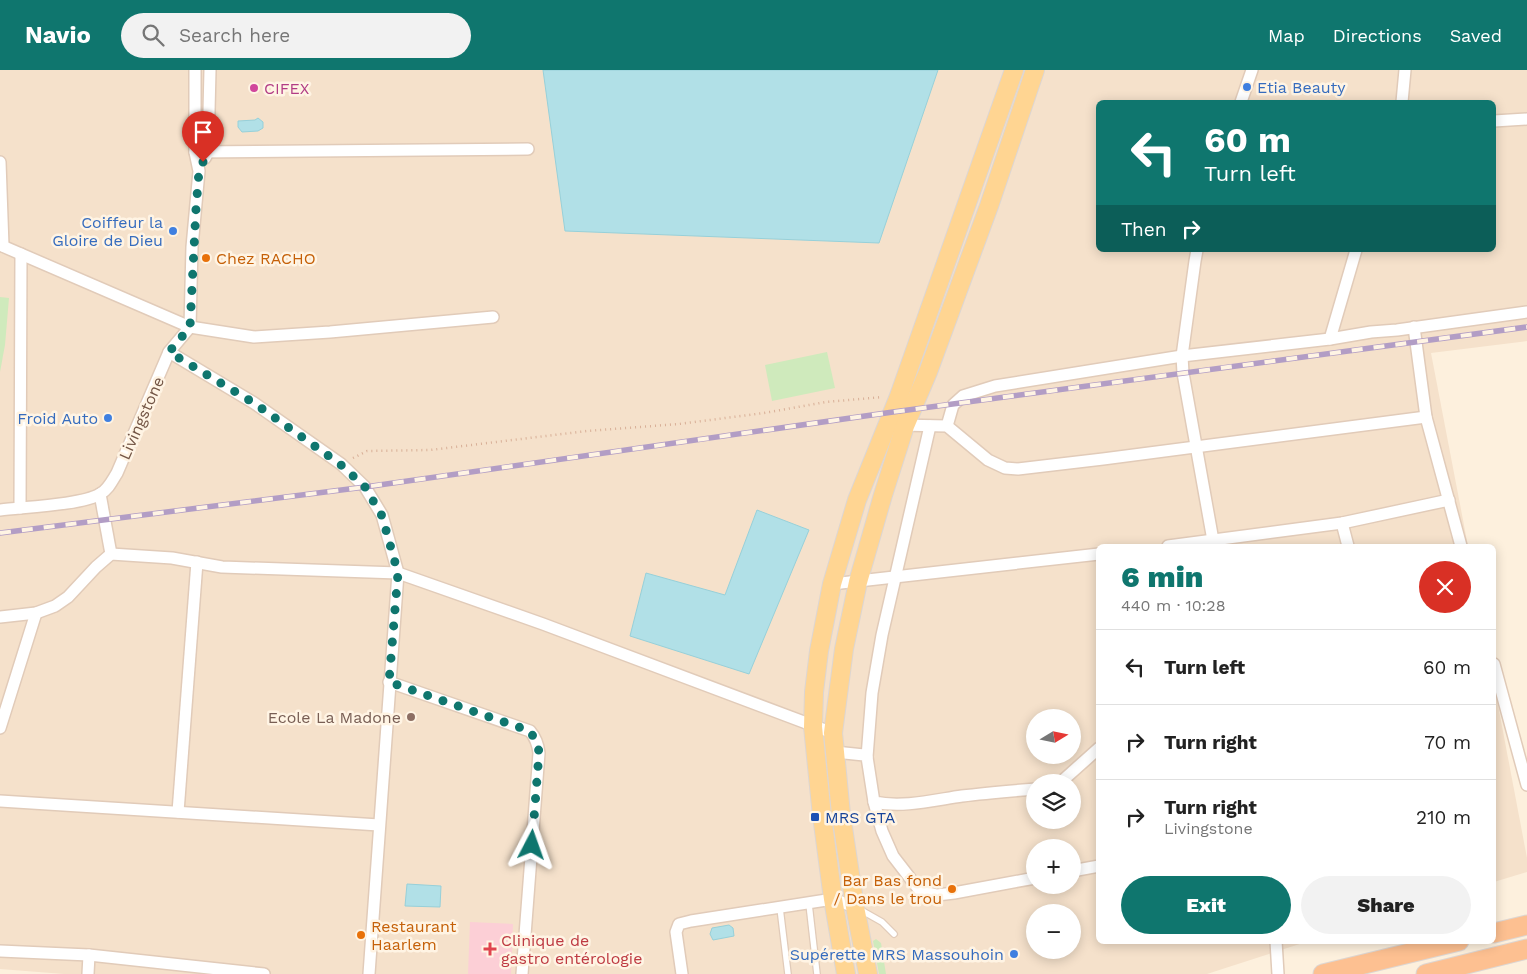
<!DOCTYPE html>
<html lang="en">
<head>
<meta charset="utf-8">
<style>
	:root { --surface:#fff; --page:#f2f2f2; --text:#222; --muted:#767676; --line:#e0e0e0; --accent:#0f766e }
	body { margin:0; font-family:"Work Sans",sans-serif; background:var(--page); color:var(--text); height:100vh; display:flex; flex-direction:column; font-size:19px; white-space:nowrap }
	* { box-sizing:border-box; margin:0 }
	p { font-size:16px; color:var(--muted) }
	.icon { flex:none; width:28px; height:28px; fill:none; stroke:currentColor; stroke-width:2; stroke-linecap:round; stroke-linejoin:round }
	.map { position:relative; flex:1; overflow:hidden }
	.sheet { position:absolute; left:1096px; top:474px; width:400px; height:400px; display:flex; flex-direction:column; background:var(--surface); border-radius:8px; box-shadow:0 2px 12px #0003 }
	.sheet>* { flex:none }
	.banner { position:absolute; left:1096px; top:30px; width:400px; height:152px; border-radius:8px; box-shadow:0 2px 12px #0003; background:#0f766e; color:#fff; overflow:hidden }
	.needle { width:32px; rotate:80deg }
	.tools { position:absolute; left:1026px; top:639px; display:grid; gap:10px }
	.tools a { display:grid; place-items:center; width:55px; height:55px; border-radius:50%; background:var(--surface); box-shadow:0 2px 12px #0003; font-size:25px }
	.pin { position:absolute; display:grid; place-items:center; width:42px; height:42px; color:#fff; margin:-51px -21px; border-radius:50% 50% 50% 0; rotate:-45deg; box-shadow:0 0 5px #0007 }
	.pin .icon { rotate:45deg }
	.me { position:absolute; width:55px; margin:-28px; rotate:4deg; stroke-linejoin:round; filter:drop-shadow(0 0 4px #0008) }
	.turn { display:flex; align-items:center; gap:18px; height:105px; padding:0 25px; font-size:22px }
	.turn .icon { width:65px; height:65px; stroke-width:2.5 }
	.turn b { display:block; font-size:35px; line-height:42px }
	.then { display:flex; align-items:center; height:48px; padding:0 25px; background:#0003; gap:10px; font-size:19px }
	.round { display:grid; place-items:center; flex:none; width:52px; height:52px; border-radius:26px; background:var(--page) }
	.summary { display:flex; align-items:center; justify-content:space-between; height:85px; padding:0 25px }
	h1 { font-size:30px; font-weight:800; line-height:38px; color:var(--accent) }
	.button { display:flex; gap:10px; margin-top:auto; padding:10px 25px }
	.button a { flex:1; height:58px; border-radius:30px; background:var(--accent); color:#fff; font-size:20px; font-weight:800; line-height:58px; text-align:center }
	.button a+a { background:var(--page); color:var(--text) }
	ul { padding:0; list-style:none }
	li { display:flex; align-items:center; gap:15px; height:75px; padding:0 25px; border-top:1px solid var(--line) }
	li div { flex:1 }
	li b { display:block; font-size:19px }
	li em { font-style:normal }
	header { display:flex; align-items:center; gap:30px; box-sizing:border-box; height:70px; padding:0 25px; background:var(--accent); color:#fff }
	header strong { font-size:24px }
	nav { display:flex; gap:28px; margin-inline-start:auto; font-size:18px }
	.search { width:350px; height:45px; background:var(--page); display:flex; align-items:center; gap:12px; box-sizing:border-box; padding:0 18px; border-radius:28px; color:var(--muted); font-size:19px }
	.map>svg:first-child { display:block }
</style>
</head>
<body>
<header>
<strong>Navio</strong>
<div class="search"><svg class="icon" aria-label="search" viewBox="0 0 24 24"><circle cx="10" cy="10" r="6"/><path d="M15 15l6 6"/></svg>Search here</div>
<nav><a>Map</a><a>Directions</a><a>Saved</a></nav>
</header>
<div class="map">
<svg width="1527" height="904" viewBox="0 0 1527 904">
	<rect width="100%" height="100%" fill="#fdf0dd"/>
	<g fill="#f5e1cb" fill-rule="evenodd">
		<path d="M0 0H1527V271L1431 283 1468 476H1099V871H1309L1207 904H64L0 899ZM1099 32H1494V180H1099ZM1035 648H1072V685H1035ZM1035 712H1072V750H1035ZM1035 778H1072V815H1035ZM1035 842H1072V880H1035Z"/>
		<polygon points="1494,614 1527,788 1527,802 1494,812"/>
	</g>
	<polygon fill="#fccfd6" points="470,852 513,854 511,904 468,904"/>
	<g fill="#cfeabc">
		<polygon points="0,227 9,228 5,275 0,302"/>
		<polygon points="827,282 835,318 772,331 765,295"/>
		<polygon points="876,869 881,873 886,904 879,904 873,871"/>
	</g>
	<g fill="#b1e0e7" stroke="#97d0d9">
		<polygon points="543,0 938,0 879,173 565,161"/>
		<polygon points="258,48 263,52 263,58 258,61 242,62 238,57 238,51 255,50"/>
		<polygon points="757,440 809,460 749,604 630,566 646,503 725,525"/>
		<polygon points="407,814 441,816 440,837 405,836"/>
		<polygon points="729,855 733,858 734,866 713,870 710,864 712,858"/>
	</g>
	<g fill="none" stroke-linecap="round" stroke-linejoin="round">
		<defs>
			<g id="service">
				<polyline points="809,834 817,904"/>
				<polyline points="780,838 788,904"/>
				<polyline points="859,839 882,852 894,864"/>
			</g>
			<g id="minor">
				<polyline points="1241,32 1252,0"/>
				<polyline points="1402,32 1405,0"/>
				<polyline points="1494,51 1527,49"/>
				<polyline points="195,82 528,79"/>
				<polyline points="205,88 208,82 210,0"/>
				<polyline points="0,92 3,176"/>
				<polyline points="0,175 190,257 254,267 330,262 493,247"/>
				<polyline points="1197,180 1195,191 1182,286 1183,303 1214,476"/>
				<polyline points="1414,257 1426,347 1461,476"/>
				<polyline points="1330,269 1356,180"/>
				<polyline points="169,282 254,333 341,394 365,417 382,445 398,503 369,904"/>
				<polyline points="900,355 947,356 988,390 1005,398 1018,399 1103,389 1426,347"/>
				<polyline points="947,356 953,335 963,326 995,316 1182,286 1330,269 1371,262 1397,260 1527,242"/>
				<polyline points="100,424 111,484"/>
				<polyline points="20,438 21,184"/>
				<path d="M0 440C23 437 82 435 100 424 108 420 112 411 117 403L169 282 190 257 192 177 199 101 195 82V0"/>
				<polyline points="1342,453 1348,476"/>
				<polyline points="1168,476 1342,453 1449,430"/>
				<polyline points="832,514 1099,484"/>
				<polyline points="0,547 36,543 55,536 68,527 96,497 111,484 172,488 222,497 398,503 543,554 833,663"/>
				<polyline points="1494,594 1527,715"/>
				<path d="M389 612 530 661C536 668 538 674 539 683L522 904"/>
				<polyline points="0,658 36,543"/>
				<path d="M835 682 864 685 867 687 874 732C903 738 934 730 962 726 986 723 1011 721 1035 719"/>
				<polyline points="867,687 872,623 882,565 930,356"/>
				<polyline points="1061,712 1099,678"/>
				<polyline points="0,731 379,755"/>
				<polyline points="874,732 882,761 893,786 920,821 937,825 954,823 1035,808"/>
				<polyline points="178,742 197,492"/>
				<polyline points="1072,801 1099,796"/>
				<polyline points="1276,871 1278,904"/>
				<polyline points="0,881 89,885 264,904"/>
				<polyline points="88,904 89,885"/>
				<polyline points="682,904 676,862 679,854 691,851 833,829 855,837"/>
			</g>
			<g id="primary">
				<polyline points="846,904 833,829 822,746 813,657 814,622 819,581 832,514 857,430 899,326 1014,0"/>
				<polyline points="868,904 855,837 841,744 835,682 833,663 844,579 858,512 883,425 905,356 928,302 989,136 1035,0"/>
			</g>
			<g id="trunk">
				<polyline points="1494,863 1527,855"/>
				<polyline points="1323,904 1459,871"/>
				<polyline points="1426,904 1527,879"/>
			</g>
		</defs>
		<use href="#service" stroke="#e1cbb9" stroke-width="8"/>
		<use href="#minor" stroke="#e1cbb9" stroke-width="14"/>
		<use href="#primary" stroke="#ddd6d2" stroke-width="20"/>
		<use href="#trunk" stroke="#ddd6d2" stroke-width="21"/>
		<polyline stroke="#d8af97" stroke-width="2.5" stroke-dasharray="1 4" stroke-linecap="butt" points="353,388 367,381 430,380 587,361 679,354 764,343 826,332 883,327"/>
		<use href="#service" stroke="#fff" stroke-width="5.5"/>
		<use href="#minor" stroke="#fff" stroke-width="11"/>
		<use href="#primary" stroke="#ffd592" stroke-width="18"/>
		<use href="#trunk" stroke="#fdc091" stroke-width="19"/>
		<defs>
			<polyline id="rail" points="0,463 365,417 893,342 1527,257"/>
		</defs>
		<use href="#rail" stroke="#b29dc5" stroke-width="5.5"/>
		<use href="#rail" stroke="#fff4e4" stroke-width="4" stroke-dasharray="11" stroke-linecap="butt"/>
	</g>
	<g fill="none" stroke-linecap="round" stroke-linejoin="round">
		<polyline stroke="#0f766e" stroke-width="9" stroke-dasharray="0 16.2" points="203,92 199,101 196,139 190,257 169,282 254,333 340,394 365,417 382,446 398,503 389,612 530,661 538,675 539,683 532,775"/>
	</g>
	<g fill="#3f7fe0" stroke="#fff4e4" stroke-width="2">
		<circle cx="1247" cy="17" r="5"/>
		<circle cx="173" cy="161" r="5"/>
		<circle cx="108" cy="348" r="5"/>
		<circle cx="1014" cy="884" r="5"/>
	</g>
	<circle fill="#d1479c" stroke="#fff4e4" stroke-width="2" cx="254" cy="18" r="5"/>
	<g fill="#e8710a" stroke="#fff4e4" stroke-width="2">
		<circle cx="206" cy="188" r="5"/>
		<circle cx="952" cy="819" r="5"/>
		<circle cx="361" cy="865" r="5"/>
	</g>
	<circle fill="#8d6e63" stroke="#fff4e4" stroke-width="2" cx="411" cy="647" r="5"/>
	<rect fill="#1a4fb4" stroke="#fff4e4" stroke-width="2" x="810" y="742" width="10" height="10" rx="2.5"/>
	<path fill="#e0444e" stroke="#fff4e4" stroke-width="2" d="M487.5 871.5h5v5h5v5h-5v5h-5v-5h-5v-5h5z"/>
	<g text-anchor="middle" stroke-width="5" stroke-linejoin="round" paint-order="stroke">
		<g font-size="16" fill="#366cbe" stroke="#fff4e4" text-anchor="end">
			<text x="1257" y="23" text-anchor="start">Etia Beauty</text>
			<text x="163" y="158">Coiffeur la<tspan x="163" dy="18">Gloire de Dieu</tspan></text>
			<text x="98" y="354">Froid Auto</text>
			<text x="1004" y="890">Supérette MRS Massouhoin</text>
		</g>
		<g font-size="16" fill="#b23c85" stroke="#fff4e4" text-anchor="start">
			<text x="264" y="24">CIFEX</text>
		</g>
		<g font-size="16" fill="#c56008" stroke="#fff4e4" text-anchor="start">
			<text x="216" y="194">Chez RACHO</text>
			<text x="942" y="816" text-anchor="end">Bar Bas fond<tspan x="942" dy="18">/ Dans le trou</tspan></text>
			<text x="371" y="862">Restaurant<tspan x="371" dy="18">Haarlem</tspan></text>
		</g>
		<g font-size="16" fill="#735545" stroke="#fff4e4">
			<text transform="translate(141 348) rotate(-66)" y="6">Livingstone</text>
		</g>
		<g font-size="16" fill="#785e54" stroke="#fff4e4" text-anchor="end">
			<text x="401" y="653">Ecole La Madone</text>
		</g>
		<g font-size="16" fill="#164399" stroke="#fff4e4" text-anchor="start">
			<text x="825" y="753">MRS GTA</text>
		</g>
		<g font-size="16" fill="#be3a42" stroke="#fff4e4" text-anchor="start">
			<text x="501" y="876">Clinique de<tspan x="501" dy="18">gastro entérologie</tspan></text>
		</g>
	</g>
</svg>
<div class="tools">
<a><svg class="needle" viewBox="-14 -14 28 28"><path d="M0-13l5 13h-10z" fill="#e53935"/><path d="M0 13l5-13h-10z" fill="#767676"/></svg></a>
<a><svg class="icon" aria-label="layers" viewBox="0 0 24 24"><path d="M12 4l9 5-9 5-9-5zM3 14l9 5 9-5"/></svg></a>
<a>+</a>
<a>−</a>
</div>
<div class="pin" style="left:203px;top:92px;background:#d93025"><svg class="icon" aria-label="arrive" viewBox="0 0 24 24"><path d="M6 21V4h12l-3 4 3 4H6"/></svg></div>
<svg class="me" style="left:532px;top:775px" viewBox="-20 -20 40 40"><path d="M0-17L14 15 0 8-14 15z" fill="#0f766e" stroke="#fff" stroke-width="4"/></svg>
<div class="banner">
<div class="turn"><svg class="icon" aria-label="left" viewBox="0 0 24 24"><path d="M17 20v-9H6M10 6l-5 5 5 5"/></svg><div><b>60 m</b>Turn left</div></div>
<div class="then">Then<svg class="icon" aria-label="right" viewBox="0 0 24 24"><path d="M7 20v-9h11M14 6l5 5-5 5"/></svg></div>
</div>
<section class="sheet">
<div class="summary"><div><h1>6 min</h1><p>440 m · 10:28</p></div><a class="round" style="background:#d93025;color:#fff"><svg class="icon" aria-label="close" viewBox="0 0 24 24"><path d="M6 6l12 12M18 6L6 18"/></svg></a></div>
<ul>
<li><svg class="icon" aria-label="left" viewBox="0 0 24 24"><path d="M17 20v-9H6M10 6l-5 5 5 5"/></svg><div><b>Turn left</b></div><em>60 m</em></li>
<li><svg class="icon" aria-label="right" viewBox="0 0 24 24"><path d="M7 20v-9h11M14 6l5 5-5 5"/></svg><div><b>Turn right</b></div><em>70 m</em></li>
<li><svg class="icon" aria-label="right" viewBox="0 0 24 24"><path d="M7 20v-9h11M14 6l5 5-5 5"/></svg><div><b>Turn right</b><p>Livingstone</p></div><em>210 m</em></li>
</ul>
<div class="button"><a>Exit</a><a>Share</a></div>
</section>
</div>
</body>
</html>
